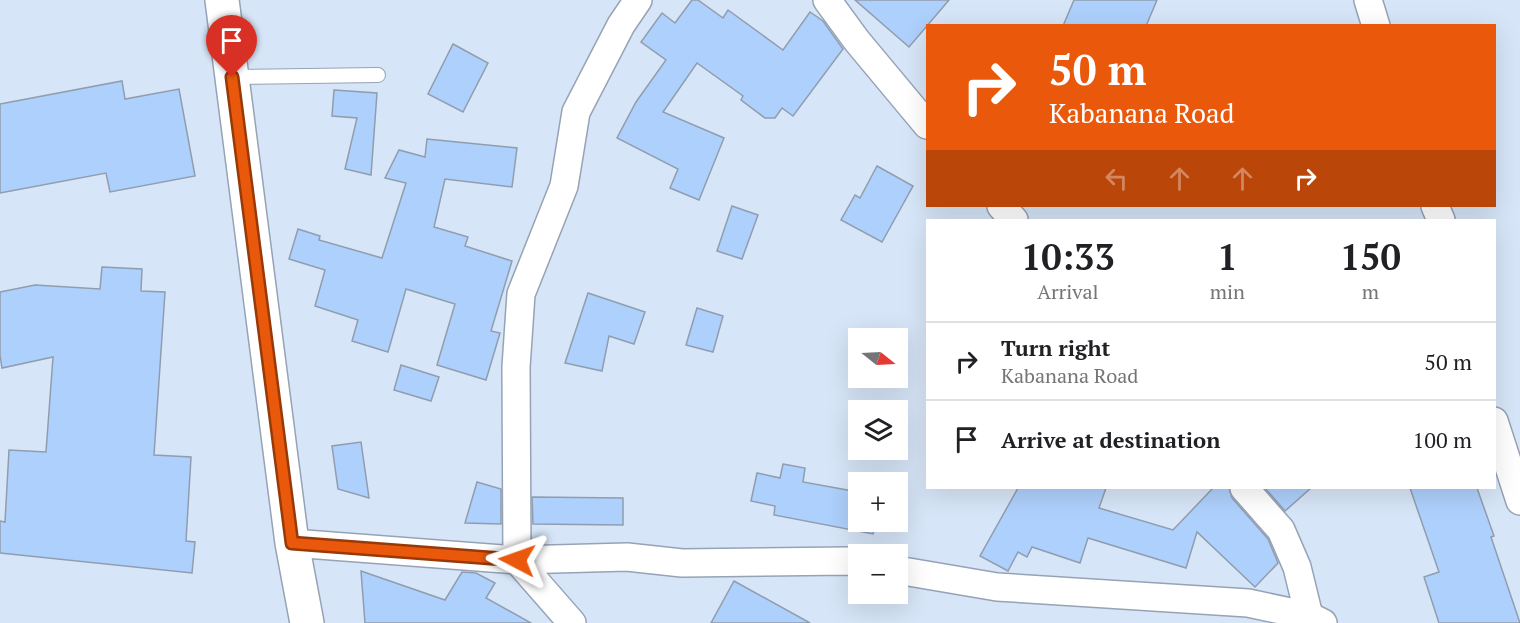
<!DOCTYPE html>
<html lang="en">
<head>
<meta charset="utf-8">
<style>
	:root { --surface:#fff; --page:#f6f6f6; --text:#202124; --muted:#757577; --line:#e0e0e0 }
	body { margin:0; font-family:"PT Serif",serif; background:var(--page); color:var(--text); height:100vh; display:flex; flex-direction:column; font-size:22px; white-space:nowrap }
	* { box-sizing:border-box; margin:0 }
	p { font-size:20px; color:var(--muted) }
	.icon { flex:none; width:33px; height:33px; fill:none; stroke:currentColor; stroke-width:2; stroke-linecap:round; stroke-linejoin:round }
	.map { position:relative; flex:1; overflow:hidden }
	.details { position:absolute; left:926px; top:219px; width:570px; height:270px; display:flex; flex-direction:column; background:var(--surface); border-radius:0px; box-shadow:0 6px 24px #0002 }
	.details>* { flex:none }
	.hud { position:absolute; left:926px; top:24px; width:570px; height:183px; border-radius:0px; box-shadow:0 6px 24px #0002; background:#ea580c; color:#fff; overflow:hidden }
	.needle { width:39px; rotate:108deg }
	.buttons { position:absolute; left:848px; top:328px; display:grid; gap:12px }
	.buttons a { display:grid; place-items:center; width:60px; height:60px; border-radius:0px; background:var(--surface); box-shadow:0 6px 24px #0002; font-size:30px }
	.pin { position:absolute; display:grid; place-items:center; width:51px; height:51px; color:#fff; margin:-62px -26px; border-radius:50% 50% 50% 0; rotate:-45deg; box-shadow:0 0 6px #0007 }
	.pin .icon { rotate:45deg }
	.me { position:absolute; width:66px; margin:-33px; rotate:274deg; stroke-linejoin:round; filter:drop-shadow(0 0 4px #0008) }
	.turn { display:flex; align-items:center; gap:21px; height:126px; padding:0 24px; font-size:27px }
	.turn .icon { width:78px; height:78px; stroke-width:2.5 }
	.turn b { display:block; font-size:42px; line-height:51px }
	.lanes { display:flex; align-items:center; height:57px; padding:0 24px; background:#0003; justify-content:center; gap:30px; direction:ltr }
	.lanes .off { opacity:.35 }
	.eta { display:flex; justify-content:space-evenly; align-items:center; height:102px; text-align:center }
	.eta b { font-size:36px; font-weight:700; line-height:42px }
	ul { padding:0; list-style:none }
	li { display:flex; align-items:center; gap:18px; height:78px; padding:0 24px; border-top:2px solid var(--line) }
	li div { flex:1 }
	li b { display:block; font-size:22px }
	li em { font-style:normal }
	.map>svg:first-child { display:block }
</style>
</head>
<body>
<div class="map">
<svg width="1520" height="623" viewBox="0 0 1520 623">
	<rect width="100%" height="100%" fill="#d6e5f7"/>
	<g fill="#aed0fc" stroke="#909dae" stroke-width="1.5">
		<polygon points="692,0 698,0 723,18 728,10 783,50 810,12 823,21 843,49 793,116 782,108 775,118 765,118 741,100 743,96 697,63 663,112 724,138 699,200 670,188 678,169 617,138 636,102 666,60 641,42 662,13 675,23"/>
		<polygon points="855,0 949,0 909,47"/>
		<polygon points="1074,0 1157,0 1146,26 1063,26"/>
		<polygon points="453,44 488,63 463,112 428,94"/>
		<polygon points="122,81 125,99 179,89 195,176 110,192 106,173 0,193 0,104"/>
		<polygon points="334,90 377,93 371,175 345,169 357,118 332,116"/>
		<polygon points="427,139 517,148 512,187 445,179 434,227 468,237 465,246 512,261 491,331 500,333 486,380 437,365 455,304 406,289 388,352 352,341 358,320 315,306 325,270 289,259 298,229 320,236 319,240 382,258 406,183 385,178 399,150 425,157"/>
		<polygon points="877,166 913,186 882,242 841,220 855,195 860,198"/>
		<polygon points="732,206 758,215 742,259 717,251"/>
		<polygon points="102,267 142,269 141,291 165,292 154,455 191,457 186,541 195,542 192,573 0,553 0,521 5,522 9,450 46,452 53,357 2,368 0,355 0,292 35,285 100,289"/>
		<polygon points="588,293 645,312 634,344 609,336 602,371 565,363"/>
		<polygon points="697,308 723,316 713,352 686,345"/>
		<polygon points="401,365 439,377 431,401 394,390"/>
		<polygon points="361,442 369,498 338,489 332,446"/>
		<polygon points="783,464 805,468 803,482 858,492 858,522 876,522 873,534 774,515 775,506 751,501 757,473 780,478"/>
		<polygon points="477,482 501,489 501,524 465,523"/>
		<polygon points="1018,488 1106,488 1099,508 1173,530 1213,488 1229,488 1232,498 1268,539 1278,563 1255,587 1197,532 1186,568 1088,538 1080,563 1032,547 1027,557 1018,552 1008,571 980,556"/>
		<polygon points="1265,488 1311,488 1285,511"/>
		<polygon points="1410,488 1477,488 1494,536 1491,537 1520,623 1439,623 1424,577 1439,572"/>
		<polygon points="532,497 623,498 623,525 533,524"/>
		<polygon points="361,571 445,600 462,572 476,573 495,583 486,598 531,623 365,623"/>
		<polygon points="734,581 810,623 711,623"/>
	</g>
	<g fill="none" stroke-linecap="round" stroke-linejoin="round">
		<defs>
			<polyline id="service" points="232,77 378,75"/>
			<g id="minor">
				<polyline points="638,0 621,25 576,112 564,186 521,294 516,367 517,560 627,557 682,563 848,561 858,563"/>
				<polyline points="827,0 857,41 927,125"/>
				<polyline points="1368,0 1376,26"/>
				<polyline points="1001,206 1014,220"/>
				<polyline points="1435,206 1441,220"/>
				<polyline points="1494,421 1520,501"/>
				<polyline points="1244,488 1281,530 1297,567 1309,616 1308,623"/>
				<polyline points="292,543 517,560 572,623"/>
				<polyline points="897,570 997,587 1248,603 1309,616 1323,623"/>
			</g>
			<polyline id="tertiary" points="222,0 292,543 307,623"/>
		</defs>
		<use href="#service" stroke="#96a3b5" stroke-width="16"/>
		<use href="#minor" stroke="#96a3b5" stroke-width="30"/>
		<use href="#tertiary" stroke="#96a3b5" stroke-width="36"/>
		<use href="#service" stroke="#fff" stroke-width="14"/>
		<use href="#minor" stroke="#fff" stroke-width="27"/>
		<use href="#tertiary" stroke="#fff" stroke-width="33"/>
	</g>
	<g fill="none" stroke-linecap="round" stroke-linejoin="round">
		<defs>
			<polyline id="route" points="232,77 292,543 517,560"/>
		</defs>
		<use href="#route" stroke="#983908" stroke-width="15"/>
		<use href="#route" stroke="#ea580c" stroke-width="10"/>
	</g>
</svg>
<div class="buttons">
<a><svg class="needle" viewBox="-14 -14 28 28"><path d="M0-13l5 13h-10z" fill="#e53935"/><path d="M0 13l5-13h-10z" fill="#757577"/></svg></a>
<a><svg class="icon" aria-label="layers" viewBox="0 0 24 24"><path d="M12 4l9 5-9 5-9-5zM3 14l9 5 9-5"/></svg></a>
<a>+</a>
<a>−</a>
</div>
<div class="pin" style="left:232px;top:77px;background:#d93025"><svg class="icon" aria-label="arrive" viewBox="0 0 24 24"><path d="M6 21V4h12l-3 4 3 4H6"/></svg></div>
<svg class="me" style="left:517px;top:560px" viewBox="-20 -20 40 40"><path d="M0-17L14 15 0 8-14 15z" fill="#ea580c" stroke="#fff" stroke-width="4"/></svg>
<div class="hud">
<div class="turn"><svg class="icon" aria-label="right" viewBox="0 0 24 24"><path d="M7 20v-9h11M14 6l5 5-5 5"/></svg><div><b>50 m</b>Kabanana Road</div></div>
<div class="lanes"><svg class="icon off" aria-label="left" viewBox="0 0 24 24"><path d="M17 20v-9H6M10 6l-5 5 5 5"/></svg><svg class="icon off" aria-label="ahead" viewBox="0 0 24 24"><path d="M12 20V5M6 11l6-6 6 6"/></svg><svg class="icon off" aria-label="ahead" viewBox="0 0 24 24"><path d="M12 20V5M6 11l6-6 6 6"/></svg><svg class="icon" aria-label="right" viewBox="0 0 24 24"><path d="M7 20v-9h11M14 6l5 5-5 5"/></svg></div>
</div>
<section class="details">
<div class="eta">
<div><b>10:33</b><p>Arrival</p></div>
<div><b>1</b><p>min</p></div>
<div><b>150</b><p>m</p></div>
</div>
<ul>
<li><svg class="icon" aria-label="right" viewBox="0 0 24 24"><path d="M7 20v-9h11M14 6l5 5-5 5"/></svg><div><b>Turn right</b><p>Kabanana Road</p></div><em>50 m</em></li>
<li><svg class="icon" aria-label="arrive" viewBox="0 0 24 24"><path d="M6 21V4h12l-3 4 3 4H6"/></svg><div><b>Arrive at destination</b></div><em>100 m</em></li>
</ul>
</section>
</div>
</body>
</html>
